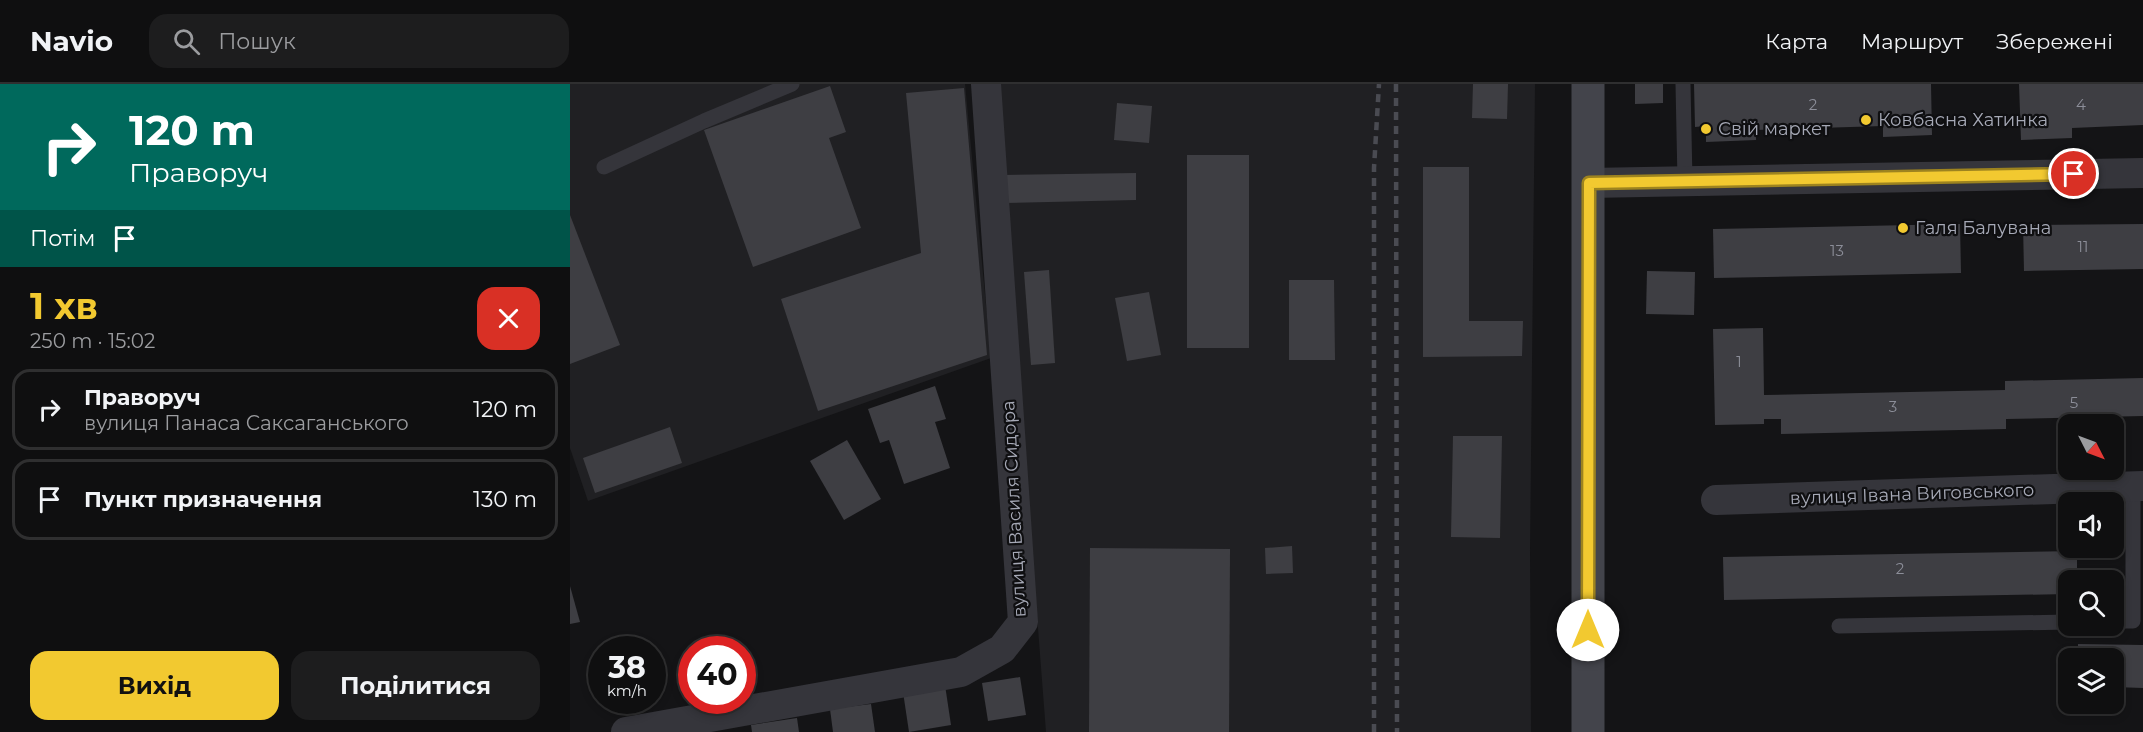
<!DOCTYPE html>
<html lang="uk">
<head>
<meta charset="utf-8">
<style>
	:root { --surface:#0f0f10; --page:#1d1d1e; --text:#f1f3f6; --muted:#9b9c9f; --line:#2f2f30; --accent:#f2c930 }
	body { margin:0; font-family:Montserrat,sans-serif; background:var(--page); color:var(--text); height:100vh; display:flex; flex-direction:column; font-size:22px; white-space:nowrap }
	* { box-sizing:border-box; margin:0 }
	p { font-size:20px; color:var(--muted) }
	.icon { flex:none; width:33px; height:33px; fill:none; stroke:currentColor; stroke-width:2; stroke-linecap:round; stroke-linejoin:round }
	.map { position:relative; flex:1; overflow:hidden }
	.panel { display:flex; flex-direction:column; background:var(--surface); width:570px }
	.panel>* { flex:none }
	.banner { background:#00695c; color:#fff; overflow:hidden }
	.needle { width:39px; rotate:132deg }
	.buttons { position:absolute; left:1488px; top:330px; display:grid; gap:12px }
	.buttons a { display:grid; place-items:center; width:66px; height:66px; border-radius:12px; background:var(--surface); box-shadow:0 3px 9px #0003,0 0 0 2px var(--line); font-size:30px }
	.speed { position:absolute; left:18px; top:552px; display:flex; gap:12px; font-size:30px; font-weight:700; text-align:center }
	.speed>* { display:grid; place-content:center; width:78px; height:78px; border-radius:50%; background:var(--surface); box-shadow:0 3px 9px #0003,0 0 0 2px var(--line); line-height:1 }
	.speed small { font-size:15px; font-weight:400 }
	.speed .limit { border:9px solid #d22; background:#fff; color:#111 }
	.pin { position:absolute; display:grid; place-items:center; width:51px; height:51px; color:#fff; margin:-26px; border:3px solid #fff; border-radius:50%; box-shadow:0 2px 6px #0007 }
	.me { position:absolute; width:66px; margin:-33px; rotate:0deg; stroke-linejoin:round; filter:drop-shadow(0 0 4px #0008) }
	.turn { display:flex; align-items:center; gap:21px; height:126px; padding:0 30px; font-size:27px }
	.turn .icon { width:78px; height:78px; stroke-width:2.5 }
	.turn b { display:block; font-size:42px; line-height:51px }
	.then { display:flex; align-items:center; height:57px; padding:0 30px; background:#0003; gap:12px; font-size:22px }
	.round { display:grid; place-items:center; flex:none; width:63px; height:63px; border-radius:18px; background:var(--page) }
	.summary { display:flex; align-items:center; justify-content:space-between; height:102px; padding:0 30px }
	h1 { font-size:36px; font-weight:700; line-height:45px; color:var(--accent) }
	.primary-button { display:flex; gap:12px; margin-top:auto; padding:12px 30px }
	.primary-button a { flex:1; height:69px; border-radius:18px; background:var(--accent); color:#111; font-size:24px; font-weight:700; line-height:69px; text-align:center }
	.primary-button a+a { background:var(--page); color:var(--text) }
	ul { padding:0; list-style:none }
	li { display:flex; align-items:center; gap:18px; height:81px; margin:0 12px 9px; padding:0 18px; border:3px solid var(--line); border-radius:18px }
	li div { flex:1 }
	li b { display:block; font-size:22px }
	li em { font-style:normal }
	header { display:flex; align-items:center; gap:36px; box-sizing:border-box; height:84px; padding:0 30px; background:var(--surface); border-bottom:2px solid var(--line) }
	header strong { font-size:28px }
	nav { display:flex; gap:33px; margin-inline-start:auto; font-size:21px }
	.search { width:420px; height:54px; background:var(--page); display:flex; align-items:center; gap:15px; box-sizing:border-box; padding:0 21px; border-radius:18px; color:var(--muted); font-size:22px }
	main { display:flex; flex:1; min-height:0 }
	.map>svg:first-child { display:block }
</style>
</head>
<body>
<header>
<strong>Navio</strong>
<div class="search"><svg class="icon" aria-label="search" viewBox="0 0 24 24"><circle cx="10" cy="10" r="6"/><path d="M15 15l6 6"/></svg>Пошук</div>
<nav><a>Карта</a><a>Маршрут</a><a>Збережені</a></nav>
</header>
<main>
<section class="panel">
<div class="banner">
<div class="turn"><svg class="icon" aria-label="right" viewBox="0 0 24 24"><path d="M7 20v-9h11M14 6l5 5-5 5"/></svg><div><b>120 m</b>Праворуч</div></div>
<div class="then">Потім<svg class="icon" aria-label="arrive" viewBox="0 0 24 24"><path d="M6 21V4h12l-3 4 3 4H6"/></svg></div>
</div>
<div class="summary"><div><h1>1 хв</h1><p>250 m · 15:02</p></div><a class="round" style="background:#d93025;color:#fff"><svg class="icon" aria-label="close" viewBox="0 0 24 24"><path d="M6 6l12 12M18 6L6 18"/></svg></a></div>
<ul>
<li><svg class="icon" aria-label="right" viewBox="0 0 24 24"><path d="M7 20v-9h11M14 6l5 5-5 5"/></svg><div><b>Праворуч</b><p>вулиця Панаса Саксаганського</p></div><em>120 m</em></li>
<li><svg class="icon" aria-label="arrive" viewBox="0 0 24 24"><path d="M6 21V4h12l-3 4 3 4H6"/></svg><div><b>Пункт призначення</b></div><em>130 m</em></li>
</ul>
<div class="primary-button"><a>Вихід</a><a>Поділитися</a></div>
</section>
<div class="map">
<svg width="1573" height="648" viewBox="0 0 1573 648">
	<rect width="100%" height="100%" fill="#141416"/>
	<g fill="#202023">
		<polygon points="0,0 395,0 421,274 18,417 0,364"/>
		<polygon points="426,0 965,0 960,467 961,648 476,648"/>
	</g>
	<g fill="#3e3e43">
		<polygon points="903,0 938,0 937,35 902,34"/>
		<polygon points="1065,0 1093,0 1093,19 1065,20"/>
		<polygon points="1124,0 1361,0 1362,51 1313,53 1313,42 1186,46 1186,56 1136,58 1136,42 1125,43"/>
		<polygon points="1449,0 1573,0 1573,41 1502,44 1502,54 1451,56"/>
		<polygon points="260,2 276,48 259,54 291,144 183,183 134,46"/>
		<polygon points="394,4 417,271 248,327 211,215 351,169 336,9"/>
		<polygon points="547,19 582,22 579,59 544,56"/>
		<rect x="617" y="71" width="62" height="193"/>
		<polygon points="853,83 899,83 899,237 953,237 952,272 853,273"/>
		<polygon points="566,89 566,116 433,119 432,91"/>
		<polygon points="0,131 50,261 0,280"/>
		<polygon points="1390,140 1391,189 1144,194 1143,145"/>
		<polygon points="1573,140 1573,185 1454,187 1453,141"/>
		<polygon points="479,186 485,279 461,281 454,188"/>
		<polygon points="1077,187 1125,188 1124,231 1076,230"/>
		<polygon points="719,196 764,196 765,276 719,276"/>
		<polygon points="579,208 591,271 557,277 545,214"/>
		<polygon points="1193,244 1194,311 1435,306 1435,297 1573,294 1573,332 1436,335 1436,345 1211,350 1211,335 1194,335 1194,340 1145,341 1143,245"/>
		<polygon points="365,302 376,335 365,338 380,384 334,400 319,356 310,359 298,325"/>
		<polygon points="100,343 112,379 25,409 13,374"/>
		<polygon points="883,352 932,352 930,454 881,453"/>
		<polygon points="277,356 311,415 274,436 240,377"/>
		<polygon points="722,462 723,489 696,490 695,464"/>
		<polygon points="520,464 660,465 659,648 519,648"/>
		<polygon points="1507,467 1507,496 1498,496 1498,510 1154,516 1153,473"/>
		<polygon points="0,502 10,538 0,540"/>
		<polygon points="1508,560 1573,561 1573,604 1544,603 1544,574 1508,574"/>
		<polygon points="82,562 92,595 82,597 82,566 77,565"/>
		<polygon points="450,593 456,631 418,637 412,599"/>
		<polygon points="375,601 381,641 339,648 333,608"/>
		<polygon points="301,620 305,648 263,648 260,625"/>
		<polygon points="227,634 229,648 182,648 181,641"/>
	</g>
	<g fill="none" stroke-linecap="round" stroke-linejoin="round">
		<g stroke="#35353b" stroke-width="15">
			<polyline points="1113,0 1115,97"/>
			<polyline points="34,83 134,37 222,0"/>
			<polyline points="1544,537 1563,537 1563,402"/>
			<polyline points="1269,542 1498,538"/>
		</g>
		<g stroke="#35353b" stroke-width="30">
			<polyline points="1019,99 1573,89"/>
			<polyline points="1146,416 1573,402"/>
			<polyline points="56,648 391,588 432,565 453,538 416,0"/>
		</g>
		<polyline stroke="#43444b" stroke-width="33" points="1018,0 1018,648"/>
		<g stroke="#4a4b52" stroke-width="4.5" stroke-dasharray="8 6" stroke-linecap="butt">
			<polyline points="826,0 827,648"/>
			<polyline points="804,648 804,84 809,0"/>
		</g>
	</g>
	<g fill="none" stroke-linecap="round" stroke-linejoin="round">
		<defs>
			<polyline id="route" points="1018,546 1019,99 1504,90"/>
		</defs>
		<use href="#route" stroke="#9d831f" stroke-width="15"/>
		<use href="#route" stroke="#f2c930" stroke-width="10"/>
	</g>
	<g fill="#f2c930" stroke="#0f0f11" stroke-width="2">
		<circle cx="1296" cy="36" r="6"/>
		<circle cx="1136" cy="45" r="6"/>
		<circle cx="1333" cy="144" r="6"/>
	</g>
	<g text-anchor="middle" stroke-width="4.5" stroke-linejoin="round" paint-order="stroke">
		<g font-size="15" fill="#8c8e99">
			<text x="1243" y="26">2</text>
			<text x="1511" y="26">4</text>
			<text x="1513" y="168">11</text>
			<text x="1267" y="172">13</text>
			<text x="1169" y="283">1</text>
			<text x="1504" y="324">5</text>
			<text x="1323" y="328">3</text>
			<text x="1330" y="490">2</text>
		</g>
		<g font-size="18" fill="#a6a9b6" stroke="#0f0f11" text-anchor="start">
			<text x="1308" y="42">Ковбасна Хатинка</text>
			<text x="1148" y="51">Свій маркет</text>
			<text x="1345" y="150">Галя Балувана</text>
		</g>
		<g font-size="18" fill="#a6a9b6" stroke="#0f0f11">
			<text transform="translate(1342 410) rotate(-2)" y="6">вулиця Івана Виговського</text>
			<text transform="translate(444 425) rotate(-93)" y="6">вулиця Василя Сидора</text>
		</g>
	</g>
</svg>
<div class="buttons">
<a><svg class="needle" viewBox="-14 -14 28 28"><path d="M0-13l5 13h-10z" fill="#e53935"/><path d="M0 13l5-13h-10z" fill="#9b9c9f"/></svg></a>
<a><svg class="icon" aria-label="sound" viewBox="0 0 24 24"><path d="M4 9h4l5-4v14l-5-4H4zM17 9q2 3 0 6"/></svg></a>
<a><svg class="icon" aria-label="search" viewBox="0 0 24 24"><circle cx="10" cy="10" r="6"/><path d="M15 15l6 6"/></svg></a>
<a><svg class="icon" aria-label="layers" viewBox="0 0 24 24"><path d="M12 4l9 5-9 5-9-5zM3 14l9 5 9-5"/></svg></a>
</div>
<div class="speed"><div>38<small>km/h</small></div><div class="limit">40</div></div>
<div class="pin" style="left:1504px;top:90px;background:#d93025"><svg class="icon" aria-label="arrive" viewBox="0 0 24 24"><path d="M6 21V4h12l-3 4 3 4H6"/></svg></div>
<svg class="me" style="left:1018px;top:546px" viewBox="-20 -20 40 40"><circle r="19" fill="#fff"/><path d="M0-13L10 11 0 6-10 11z" fill="#f2c930"/></svg>
</div>
</main>
</body>
</html>
